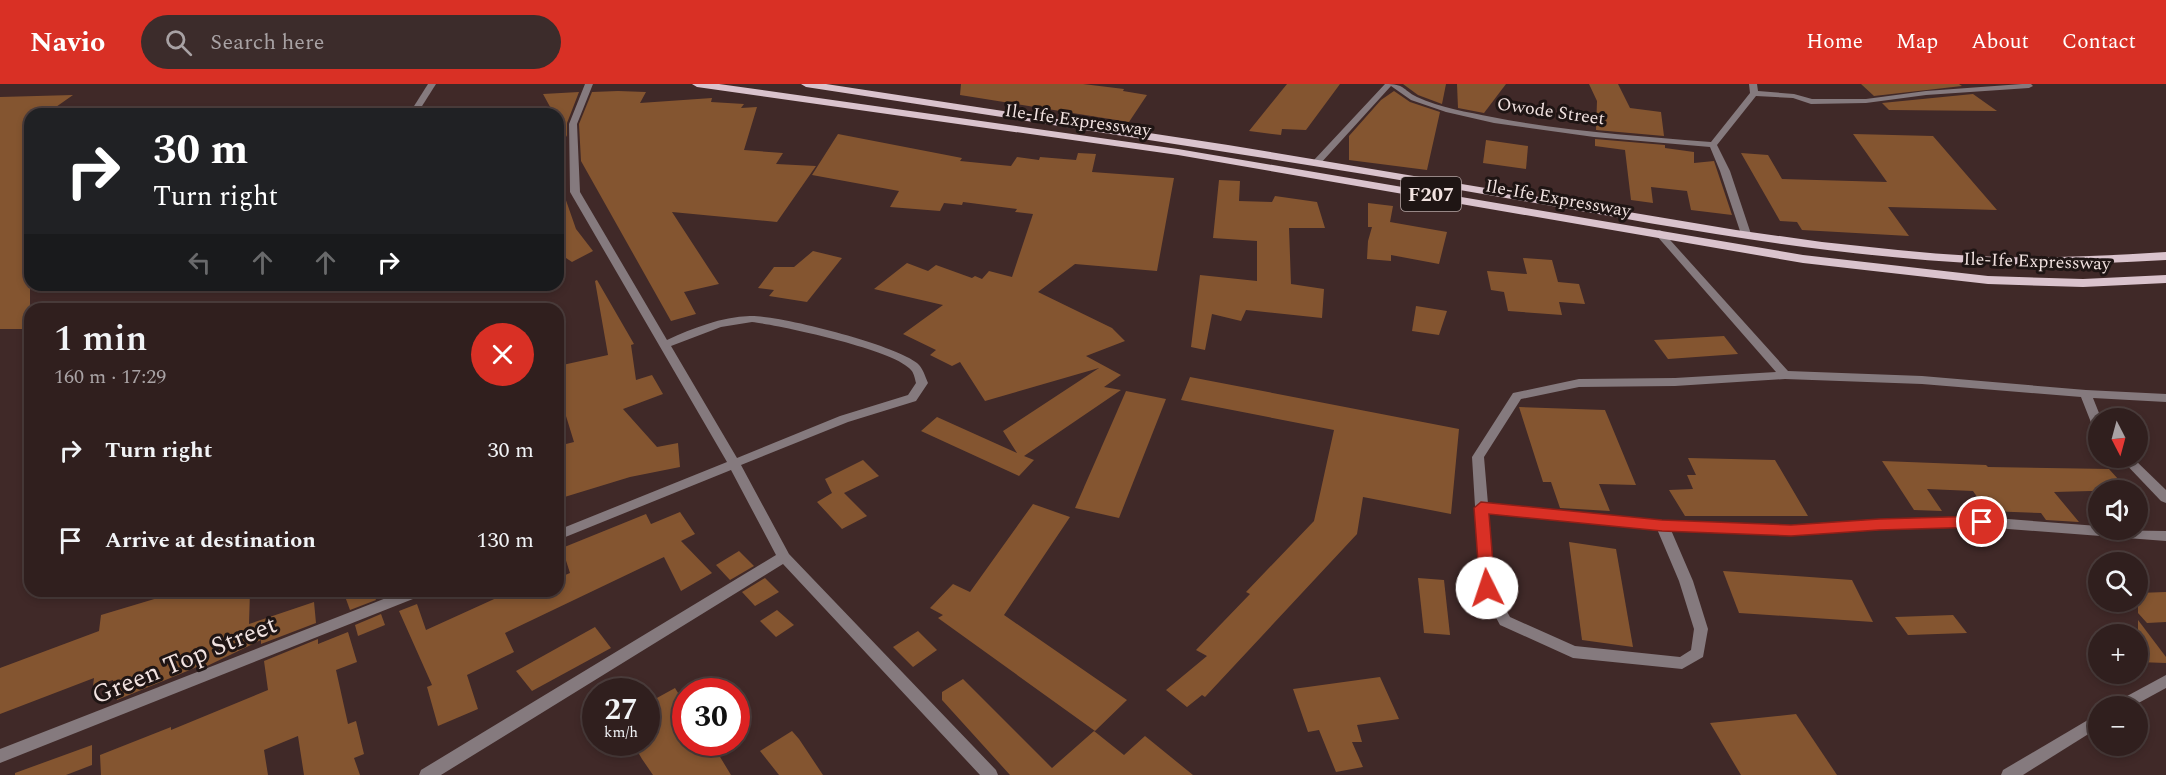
<!DOCTYPE html>
<html lang="en">
<head>
<meta charset="utf-8">
<style>
	:root { --surface:#301f1e; --page:#3c2c2b; --text:#f1f3f6; --muted:#a8a2a4; --line:#4b3d3c; --accent:#d93025 }
	body { margin:0; font-family:Spectral,serif; background:var(--page); color:var(--text); height:100vh; display:flex; flex-direction:column; font-size:22px; white-space:nowrap }
	* { box-sizing:border-box; margin:0 }
	p { font-size:20px; color:var(--muted) }
	.icon { flex:none; width:33px; height:33px; fill:none; stroke:currentColor; stroke-width:2; stroke-linecap:round; stroke-linejoin:round }
	.map { position:relative; flex:1; overflow:hidden }
	.drawer { position:absolute; left:24px; top:219px; width:540px; height:294px; display:flex; flex-direction:column; background:var(--surface); border-radius:18px; box-shadow:0 3px 9px #0003,0 0 0 2px var(--line) }
	.drawer>* { flex:none }
	.guide { position:absolute; left:24px; top:24px; width:540px; height:183px; border-radius:18px; box-shadow:0 3px 9px #0003,0 0 0 2px var(--line); background:#202124; color:#fff; overflow:hidden }
	.needle { width:39px; rotate:174deg }
	.buttons { position:absolute; left:2088px; top:324px; display:grid; gap:12px }
	.buttons a { display:grid; place-items:center; width:60px; height:60px; border-radius:50%; background:var(--surface); box-shadow:0 3px 9px #0003,0 0 0 2px var(--line); font-size:30px }
	.speed { position:absolute; left:582px; top:594px; display:flex; gap:12px; font-size:30px; font-weight:700; text-align:center }
	.speed>* { display:grid; place-content:center; width:78px; height:78px; border-radius:50%; background:var(--surface); box-shadow:0 3px 9px #0003,0 0 0 2px var(--line); line-height:1 }
	.speed small { font-size:15px; font-weight:400 }
	.speed .limit { border:9px solid #d22; background:#fff; color:#111 }
	.pin { position:absolute; display:grid; place-items:center; width:51px; height:51px; color:#fff; margin:-26px; border:3px solid #fff; border-radius:50%; box-shadow:0 2px 6px #0007 }
	.me { position:absolute; width:66px; margin:-33px; rotate:356deg; stroke-linejoin:round; filter:drop-shadow(0 0 4px #0008) }
	.turn { display:flex; align-items:center; gap:21px; height:126px; padding:0 30px; font-size:27px }
	.turn .icon { width:78px; height:78px; stroke-width:2.5 }
	.turn b { display:block; font-size:42px; line-height:51px }
	.lanes { display:flex; align-items:center; height:57px; padding:0 30px; background:#0003; justify-content:center; gap:30px; direction:ltr }
	.lanes .off { opacity:.35 }
	.round { display:grid; place-items:center; flex:none; width:63px; height:63px; border-radius:32px; background:var(--page) }
	.overview { display:flex; align-items:center; justify-content:space-between; height:102px; padding:0 30px }
	h1 { font-size:36px; font-weight:600; line-height:45px }
	ul { padding:0; list-style:none }
	li { display:flex; align-items:center; gap:18px; height:90px; padding:0 30px }
	li div { flex:1 }
	li b { display:block; font-size:22px }
	li em { font-style:normal }
	header { display:flex; align-items:center; gap:36px; box-sizing:border-box; height:84px; padding:0 30px; background:var(--accent); color:#fff }
	header strong { font-size:28px }
	nav { display:flex; gap:33px; margin-inline-start:auto; font-size:21px }
	.search { width:420px; height:54px; background:var(--page); display:flex; align-items:center; gap:15px; box-sizing:border-box; padding:0 21px; border-radius:33px; color:var(--muted); font-size:22px }
	.map>svg:first-child { display:block }
</style>
</head>
<body>
<header>
<strong>Navio</strong>
<div class="search"><svg class="icon" aria-label="search" viewBox="0 0 24 24"><circle cx="10" cy="10" r="6"/><path d="M15 15l6 6"/></svg>Search here</div>
<nav><a>Home</a><a>Map</a><a>About</a><a>Contact</a></nav>
</header>
<div class="map">
<svg width="2166" height="691" viewBox="0 0 2166 691">
	<rect width="100%" height="100%" fill="#402928"/>
	<g fill="#845530">
		<polygon points="961,0 1083,0 1124,5 1123,7 1147,11 1129,38 960,11"/>
		<polygon points="1287,0 1340,0 1306,46 1282,45 1281,51 1249,47"/>
		<polygon points="1403,0 1446,0 1442,20 1418,11"/>
		<polygon points="1457,0 1506,0 1484,29 1458,24"/>
		<polygon points="1589,0 1618,0 1630,24 1661,28 1664,52 1596,46 1597,17"/>
		<polygon points="1861,0 1959,0 1962,2 1874,12"/>
		<polygon points="618,7 646,8 640,19 712,14 711,18 744,20 741,24 757,23 744,66 783,69 776,80 816,82 777,138 672,128 719,200 684,208 696,230 671,237 581,77 579,40 592,8"/>
		<polygon points="1394,7 1410,18 1440,28 1427,86 1349,76 1349,52 1381,16"/>
		<polygon points="579,8 567,39 567,53 558,37 558,30 554,30 543,10"/>
		<polygon points="1973,10 1997,27 1889,26 1882,19"/>
		<polygon points="73,11 46,30 30,30 30,245 0,245 0,13"/>
		<polygon points="838,50 962,74 960,77 1011,82 1017,73 1039,76 1040,73 1076,76 1078,69 1096,70 1092,88 1174,94 1157,187 1075,180 1038,208 1112,244 1125,257 1086,272 1121,291 1104,303 1121,306 1024,372 1034,376 1019,392 921,347 937,333 1017,369 1003,347 1099,284 985,317 960,278 952,282 930,271 936,266 903,250 943,221 874,205 907,179 928,187 936,181 972,194 975,192 982,195 989,187 1012,193 1033,130 1015,128 1017,125 963,118 962,121 944,119 940,127 890,123 899,107 812,91"/>
		<polygon points="1853,50 1933,52 1997,126 1888,123 1909,152 1802,146 1797,138 1780,137 1741,69 1768,71 1782,95 1887,98"/>
		<polygon points="1595,55 1665,61 1665,64 1694,68 1694,79 1714,77 1732,131 1691,126 1687,107 1651,103 1653,119 1631,116 1625,66 1595,62"/>
		<polygon points="1486,56 1528,62 1526,85 1483,79"/>
		<polygon points="1219,96 1240,97 1239,117 1272,118 1275,112 1317,118 1325,144 1289,144 1291,200 1324,205 1322,234 1246,226 1241,237 1212,230 1205,266 1191,263 1200,191 1257,197 1257,157 1213,154"/>
		<polygon points="558,102 561,102 576,145 593,167 572,178 563,172 558,164"/>
		<polygon points="1368,119 1393,122 1390,138 1447,148 1439,180 1391,171 1391,177 1367,175 1368,157 1372,143 1368,143"/>
		<polygon points="813,167 842,174 807,218 769,212 774,206 758,204 774,183 794,183"/>
		<polygon points="1523,174 1552,176 1558,198 1579,200 1585,220 1559,218 1562,231 1508,227 1504,208 1491,206 1487,187 1527,190"/>
		<polygon points="597,196 634,260 631,261 636,296 652,291 663,310 623,325 657,363 678,359 680,383 630,393 558,415 558,362 574,358 558,306 558,282 608,271 595,197"/>
		<polygon points="1416,222 1447,227 1439,251 1412,247"/>
		<polygon points="1724,252 1738,270 1668,275 1654,256"/>
		<polygon points="1190,293 1459,345 1451,430 1363,413 1357,450 1205,613 1202,611 1187,623 1166,606 1207,572 1196,566 1250,510 1246,508 1314,437 1334,346 1181,316"/>
		<polygon points="1126,307 1166,315 1119,434 1075,424"/>
		<polygon points="1519,323 1605,326 1636,401 1599,400 1610,427 1560,424 1551,398 1543,398"/>
		<polygon points="1688,374 1775,376 1808,432 1685,432 1669,406 1693,405 1687,391 1696,391"/>
		<polygon points="863,376 879,392 844,409 867,432 842,445 817,418 832,409 825,395"/>
		<polygon points="1882,377 1986,381 1988,383 2109,385 2128,406 2054,408 2079,438 2046,436 2041,429 1987,427 1973,407 1927,405 1942,427 1914,426"/>
		<polygon points="1033,420 1070,433 1004,531 1127,616 1095,647 938,534 943,531 930,524 953,500 970,508"/>
		<polygon points="680,428 695,450 681,457 712,489 681,507 664,473 505,549 514,568 467,591 478,625 438,642 427,603 432,601 399,527 417,520 426,546 503,511 502,507 558,507 558,494 570,489 562,464 646,430 651,440"/>
		<polygon points="1569,458 1616,465 1633,563 1582,556"/>
		<polygon points="739,467 754,482 730,496 716,481"/>
		<polygon points="1723,487 1852,496 1873,538 1739,529"/>
		<polygon points="765,494 779,508 755,522 742,508"/>
		<polygon points="1418,494 1444,496 1450,551 1424,549"/>
		<polygon points="160,507 250,507 249,540 314,518 316,539 261,560 261,556 207,582 197,583 117,616 113,596 93,602 94,594 0,630 0,584 99,547 101,531 161,513"/>
		<polygon points="343,507 372,507 376,516 350,526"/>
		<polygon points="2166,508 2166,538 2147,539 2138,529 2138,509"/>
		<polygon points="777,526 794,541 776,553 760,537"/>
		<polygon points="381,530 385,541 358,552 355,541"/>
		<polygon points="1953,531 1967,549 1908,551 1895,533"/>
		<polygon points="2138,536 2166,573 2166,579 2138,578"/>
		<polygon points="595,543 611,564 532,607 516,587"/>
		<polygon points="918,547 937,566 913,583 893,563"/>
		<polygon points="348,548 357,578 336,586 348,640 356,637 364,670 354,674 360,691 304,691 298,652 264,666 268,691 101,691 100,671 171,643 171,646 268,606 264,577 318,555 318,560"/>
		<polygon points="1380,593 1399,635 1357,641 1362,658 1352,658 1363,683 1336,688 1319,646 1308,648 1293,605"/>
		<polygon points="963,595 1052,684 1094,647 1124,671 1145,652 1193,691 1010,691 942,616 942,608"/>
		<polygon points="675,604 686,622 686,658 711,658 731,691 653,691 642,675 632,658 646,658 646,620"/>
		<polygon points="1796,630 1837,691 1741,691 1710,639"/>
		<polygon points="792,647 799,655 823,691 779,691 760,667"/>
		<polygon points="92,661 92,681 66,691 15,691 15,689"/>
	</g>
	<g fill="none" stroke-linecap="round" stroke-linejoin="round">
		<g fill="#857a7e" fill-rule="evenodd">
			<polygon points="428,0 436,0 417,30 409,30"/>
			<path d="M585 0H593L577 40 580 108 667 256C693 244 721 233 750 232 780 231 896 261 917 279 923 284 925 292 928 299L916 317 848 338 741 381 789 470 996 686 998 691H980L783 480 441 691H419L421 686 776 471 731 386 558 456V446L727 378 570 108 569 40ZM752 238C779 241 896 266 911 286 914 289 915 295 916 299L908 311 840 332 737 374 671 262 721 243Z"/>
			<path d="M1385 0C1406 0 1401 5 1417 13 1440 24 1468 28 1492 33 1564 47 1638 52 1711 58L1750 9 1749 0H1757L1758 7 1794 10 1812 15H1866L1926 7 2022 0H2031L2033 2 2029 4 1926 11 1866 19 1811 20 1793 14 1756 12 1717 61 1730 87 1751 150 1746 153 1741 150 1720 87 1710 63 1594 53 1494 39 1446 28 1411 16 1391 2 1320 80H1314V76Z"/>
			<path d="M1659 146 1662 147 1788 287 1922 292 2086 306 2166 310V318L2093 314 2101 334H2098V345L2092 341 2081 313 1922 300 1785 295 1675 302 1579 303 1521 315 1484 373 1488 420 1662 436 1790 442 1879 436 1982 433 2098 442V446L2166 447V457L1982 443 1879 446 1790 452 1671 446 1693 497 1708 545 1703 573 1682 585 1573 574 1500 541 1480 504 1472 373 1513 309 1579 295 1675 294 1776 288 1656 151 1654 149ZM1488 429 1657 445 1679 497 1694 545 1691 566 1680 573 1575 562 1510 533 1494 504Z"/>
			<polygon points="2120,374 2133,374 2166,406 2166,419 2161,417"/>
			<polygon points="404,507 425,507 423,511 0,679 0,665"/>
			<polygon points="2166,591 2166,604 2133,622 2114,622 2116,618"/>
			<polygon points="2098,630 2098,644 2023,691 2001,691 2003,686"/>
		</g>
		<g fill="#dac3cd" fill-rule="evenodd">
			<polygon points="692,0 719,0 1178,65 1803,171 1988,192 2083,195 2166,191 2166,199 2083,203 1988,200 1803,179 1178,71 697,3"/>
			<path d="M801 0H826L1228 61 1736 146 1822 158C1880 164 1938 171 1996 173 2053 174 2109 172 2166 168V176C2108 179 2051 182 1994 180 1812 173 1633 135 1454 105 1238 69 1022 36 806 3Z"/>
		</g>
	</g>
	<polygon fill="#d93025" stroke="#8d1f18" stroke-width="1.5" points="1481,418 1662,436 1791,441 1879,435 1982,432 1987,434 1989,438 1987,442 1982,443 1879,446 1791,452 1662,447 1489,430 1495,504 1493,509 1482,509 1480,504 1474,424"/>
	<g text-anchor="middle" stroke-width="6" stroke-linejoin="round" paint-order="stroke">
		<g font-size="18" fill="#f2e3e1" stroke="#1f1514">
			<text transform="translate(1551 27) rotate(8)" y="6">Owode Street</text>
			<text transform="translate(1078 36) rotate(8)" y="6">Ile-Ife Expressway</text>
			<text transform="translate(1558 114) rotate(10)" y="6">Ile-Ife Expressway</text>
			<text transform="translate(2037 177) rotate(2)" y="6">Ile-Ife Expressway</text>
		</g>
		<rect fill="#1f1514" stroke="#b3a5a4" stroke-width="1.5" x="1401" y="93" width="60" height="34" rx="4.5"/>
		<g font-size="20" font-weight="bold" fill="#f2e3e1">
			<text x="1431" y="117">F207</text>
		</g>
		<g font-size="26" fill="#f2e3e1" stroke="#1f1514">
			<text transform="translate(184 575) rotate(-22)" y="9">Green Top Street</text>
		</g>
	</g>
</svg>
<div class="buttons">
<a><svg class="needle" viewBox="-14 -14 28 28"><path d="M0-13l5 13h-10z" fill="#e53935"/><path d="M0 13l5-13h-10z" fill="#a8a2a4"/></svg></a>
<a><svg class="icon" aria-label="sound" viewBox="0 0 24 24"><path d="M4 9h4l5-4v14l-5-4H4zM17 9q2 3 0 6"/></svg></a>
<a><svg class="icon" aria-label="search" viewBox="0 0 24 24"><circle cx="10" cy="10" r="6"/><path d="M15 15l6 6"/></svg></a>
<a>+</a>
<a>−</a>
</div>
<div class="speed"><div>27<small>km/h</small></div><div class="limit">30</div></div>
<div class="pin" style="left:1982px;top:438px;background:#d93025"><svg class="icon" aria-label="arrive" viewBox="0 0 24 24"><path d="M6 21V4h12l-3 4 3 4H6"/></svg></div>
<svg class="me" style="left:1487px;top:504px" viewBox="-20 -20 40 40"><circle r="19" fill="#fff"/><path d="M0-13L10 11 0 6-10 11z" fill="#d93025"/></svg>
<div class="guide">
<div class="turn"><svg class="icon" aria-label="right" viewBox="0 0 24 24"><path d="M7 20v-9h11M14 6l5 5-5 5"/></svg><div><b>30 m</b>Turn right</div></div>
<div class="lanes"><svg class="icon off" aria-label="left" viewBox="0 0 24 24"><path d="M17 20v-9H6M10 6l-5 5 5 5"/></svg><svg class="icon off" aria-label="ahead" viewBox="0 0 24 24"><path d="M12 20V5M6 11l6-6 6 6"/></svg><svg class="icon off" aria-label="ahead" viewBox="0 0 24 24"><path d="M12 20V5M6 11l6-6 6 6"/></svg><svg class="icon" aria-label="right" viewBox="0 0 24 24"><path d="M7 20v-9h11M14 6l5 5-5 5"/></svg></div>
</div>
<section class="drawer">
<div class="overview"><div><h1>1 min</h1><p>160 m · 17:29</p></div><a class="round" style="background:#d93025;color:#fff"><svg class="icon" aria-label="close" viewBox="0 0 24 24"><path d="M6 6l12 12M18 6L6 18"/></svg></a></div>
<ul>
<li><svg class="icon" aria-label="right" viewBox="0 0 24 24"><path d="M7 20v-9h11M14 6l5 5-5 5"/></svg><div><b>Turn right</b></div><em>30 m</em></li>
<li><svg class="icon" aria-label="arrive" viewBox="0 0 24 24"><path d="M6 21V4h12l-3 4 3 4H6"/></svg><div><b>Arrive at destination</b></div><em>130 m</em></li>
</ul>
</section>
</div>
</body>
</html>
